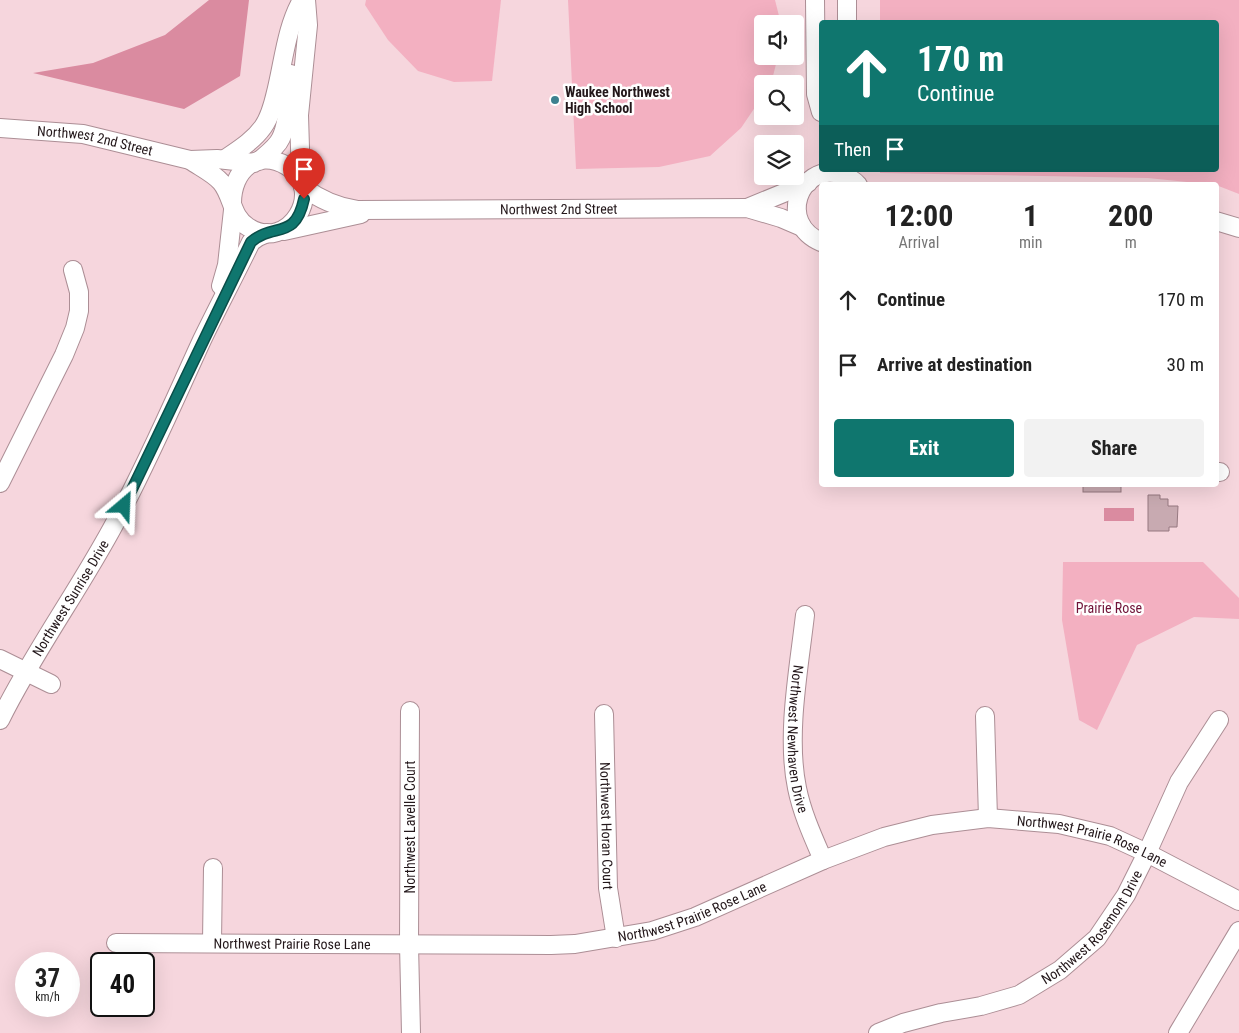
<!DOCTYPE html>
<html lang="en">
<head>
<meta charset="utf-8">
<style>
	:root { --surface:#fff; --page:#f2f2f2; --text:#222; --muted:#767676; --accent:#0f766e }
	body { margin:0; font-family:"Roboto Condensed",sans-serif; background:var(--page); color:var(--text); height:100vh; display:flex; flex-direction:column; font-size:19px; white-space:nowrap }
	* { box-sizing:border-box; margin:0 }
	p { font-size:16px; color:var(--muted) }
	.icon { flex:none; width:28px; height:28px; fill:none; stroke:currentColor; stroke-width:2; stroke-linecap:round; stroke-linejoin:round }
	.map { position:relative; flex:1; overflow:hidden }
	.details { position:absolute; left:819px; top:182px; width:400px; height:305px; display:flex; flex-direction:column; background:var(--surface); border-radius:5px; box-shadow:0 5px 20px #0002 }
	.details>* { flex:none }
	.hud { position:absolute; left:819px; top:20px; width:400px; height:152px; border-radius:5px; box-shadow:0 5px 20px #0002; background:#0f766e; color:#fff; overflow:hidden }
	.fabs { position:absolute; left:754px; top:15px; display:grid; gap:10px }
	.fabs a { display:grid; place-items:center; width:50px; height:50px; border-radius:5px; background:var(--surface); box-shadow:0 5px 20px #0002; font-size:25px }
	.speed { position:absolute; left:15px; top:952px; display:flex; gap:10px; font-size:25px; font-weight:700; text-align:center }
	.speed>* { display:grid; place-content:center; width:65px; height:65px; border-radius:50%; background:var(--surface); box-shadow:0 5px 20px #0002; line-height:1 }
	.speed small { font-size:12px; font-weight:400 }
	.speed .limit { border:2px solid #111; border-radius:8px; background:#fff; color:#111 }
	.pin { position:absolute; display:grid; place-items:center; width:42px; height:42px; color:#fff; margin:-51px -21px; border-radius:50% 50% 50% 0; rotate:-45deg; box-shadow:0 0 5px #0007 }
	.pin .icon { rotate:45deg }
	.me { position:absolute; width:55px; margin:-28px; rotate:26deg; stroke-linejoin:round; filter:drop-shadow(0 0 4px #0008) }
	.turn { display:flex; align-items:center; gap:18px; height:105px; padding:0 15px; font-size:22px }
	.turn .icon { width:65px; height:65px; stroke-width:2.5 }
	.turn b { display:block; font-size:35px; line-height:42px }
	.then { display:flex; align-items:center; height:48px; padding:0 15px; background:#0003; gap:10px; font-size:19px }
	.eta { display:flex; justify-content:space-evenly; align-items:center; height:85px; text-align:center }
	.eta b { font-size:30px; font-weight:700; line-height:35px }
	.button { display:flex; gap:10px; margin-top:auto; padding:10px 15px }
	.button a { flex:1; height:58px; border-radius:5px; background:var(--accent); color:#fff; font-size:20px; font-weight:700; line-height:58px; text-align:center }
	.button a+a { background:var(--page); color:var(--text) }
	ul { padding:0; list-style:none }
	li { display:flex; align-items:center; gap:15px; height:65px; padding:0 15px }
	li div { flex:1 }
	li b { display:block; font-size:19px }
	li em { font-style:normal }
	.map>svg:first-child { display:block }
</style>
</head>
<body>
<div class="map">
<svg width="1239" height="1033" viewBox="0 0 1239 1033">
	<rect width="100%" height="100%" fill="#f6d6dd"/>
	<g fill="#f3b0c1">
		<polygon points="366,0 501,0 492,81 454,82 418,71 388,40 365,5"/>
		<polygon points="568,0 775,0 781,24 762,24 762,56 778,56 771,84 762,84 762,97 741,128 710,156 659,167 576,169"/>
		<polygon points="880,0 1239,0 1239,194 1216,185 1148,178 880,173 880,170 1216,170 1216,22 880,22"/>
		<polygon points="1063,562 1203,562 1239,598 1239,619 1194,617 1137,645 1097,730 1079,720 1062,620"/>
	</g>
	<g fill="#da8ba0">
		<polygon points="209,0 249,0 240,76 184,109 33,73 93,63 165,35"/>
		<rect x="1104" y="508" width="30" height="13"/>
	</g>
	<g fill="#c8aab1" stroke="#967980">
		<rect x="1083" y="485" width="38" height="7"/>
		<polygon points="1148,495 1160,495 1160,499 1168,499 1168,506 1178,506 1177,527 1169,527 1169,531 1148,531"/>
	</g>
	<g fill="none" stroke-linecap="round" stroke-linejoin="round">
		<defs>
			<g id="minor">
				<polyline points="815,0 816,94 821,112"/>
				<polyline points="847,0 847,22"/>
				<path id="s1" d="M0 128 83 134 190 160 217 159 254 163"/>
				<path d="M225 159C238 150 253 141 263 127 271 116 274 101 277 88 284 58 287 26 302 0"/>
				<path d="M190 160C200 167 213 173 221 182 233 196 231 217 248 227 289 254 327 189 287 166 256 148 232 171 232 203"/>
				<path d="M259 161C267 154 277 147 281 138 290 119 287 94 291 74"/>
				<polyline points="301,181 299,115 308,25 306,0"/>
				<path id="s2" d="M303 187C319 199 337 207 357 210L747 208 781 218 802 227"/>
				<polyline points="747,208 808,183"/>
				<polyline points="1216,221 1239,228"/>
				<polyline points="284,231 361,214"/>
				<path d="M821 242C777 223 799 164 839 174 846 176 853 179 858 185"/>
				<polyline points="221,286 227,265 233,210"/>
				<polyline points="1216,472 1220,472"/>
				<polyline points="0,483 64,355 75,328 79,311 79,292 73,270"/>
				<path id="s3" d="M805 615C799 668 786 735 797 788 802 813 813 837 823 860"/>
				<polyline points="0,659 51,684"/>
				<polyline points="410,711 409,944 411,1033"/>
				<path id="s4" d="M604 714 608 888 616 938"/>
				<polyline points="985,716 988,818"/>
				<path id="s5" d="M0 720C34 651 80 589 116 521 148 462 174 401 202 340 218 307 235 275 251 242L258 237 267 233"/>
				<polyline points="212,942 213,868"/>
				<path id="s6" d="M116 943 551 945 575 944 652 931 695 917 823 860 884 837 932 825 988 818 1059 824 1110 836 1147 853 1239 901"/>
				<path id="s7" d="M878 1033 903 1023 941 1013 981 1006 1019 995 1060 970 1097 938 1126 895 1147 853 1179 782 1219 720"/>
				<polyline points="1178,1033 1239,931"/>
			</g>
		</defs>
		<use href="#minor" stroke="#ac8e95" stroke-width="20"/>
		<use href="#minor" stroke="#fff" stroke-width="18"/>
	</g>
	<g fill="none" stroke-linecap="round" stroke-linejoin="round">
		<defs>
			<path id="route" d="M124 506C167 418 208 330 251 242 274 222 295 241 304 199"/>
		</defs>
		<use href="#route" stroke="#0a4d48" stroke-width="12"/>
		<use href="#route" stroke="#0f766e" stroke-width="9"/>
	</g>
	<circle fill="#3d818f" stroke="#fff" stroke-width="2" cx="555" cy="100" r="5"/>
	<g text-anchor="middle" stroke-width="5" stroke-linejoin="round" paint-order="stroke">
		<g font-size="14" font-weight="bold" fill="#23171a" stroke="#fff" text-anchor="start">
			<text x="565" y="97">Waukee Northwest<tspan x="565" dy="16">High School</tspan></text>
		</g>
		<g font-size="14" fill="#23171a" stroke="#fff">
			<text dy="5" stroke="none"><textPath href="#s1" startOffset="96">Northwest 2nd Street</textPath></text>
			<text dy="5" stroke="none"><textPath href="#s2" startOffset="261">Northwest 2nd Street</textPath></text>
			<text dy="5" stroke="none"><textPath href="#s5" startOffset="141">Northwest Sunrise Drive</textPath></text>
			<text dy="5" stroke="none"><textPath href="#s3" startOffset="125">Northwest Newhaven Drive</textPath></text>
			<text dy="5" stroke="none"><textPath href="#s4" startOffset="112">Northwest Horan Court</textPath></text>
			<text transform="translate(410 827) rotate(-90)" y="5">Northwest Lavelle Court</text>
			<text dy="5" stroke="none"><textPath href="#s6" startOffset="1001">Northwest Prairie Rose Lane</textPath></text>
			<text dy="5" stroke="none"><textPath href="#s6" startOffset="581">Northwest Prairie Rose Lane</textPath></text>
			<text dy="5" stroke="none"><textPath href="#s7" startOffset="248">Northwest Rosemont Drive</textPath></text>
			<text dy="5" stroke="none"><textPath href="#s6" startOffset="176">Northwest Prairie Rose Lane</textPath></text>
		</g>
		<g font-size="14" fill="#701338" stroke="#fff">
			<text x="1109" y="613">Prairie Rose</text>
		</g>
	</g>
</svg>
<div class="fabs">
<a><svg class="icon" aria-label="sound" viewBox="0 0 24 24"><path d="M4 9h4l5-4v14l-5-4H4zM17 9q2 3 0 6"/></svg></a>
<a><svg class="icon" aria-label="search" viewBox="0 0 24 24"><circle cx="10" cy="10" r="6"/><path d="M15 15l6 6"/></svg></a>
<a><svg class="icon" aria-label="layers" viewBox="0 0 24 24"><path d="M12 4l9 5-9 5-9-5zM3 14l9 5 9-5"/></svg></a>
</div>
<div class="speed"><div>37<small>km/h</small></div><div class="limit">40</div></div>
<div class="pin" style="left:304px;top:199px;background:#d93025"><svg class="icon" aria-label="arrive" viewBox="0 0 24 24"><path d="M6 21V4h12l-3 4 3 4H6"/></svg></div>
<svg class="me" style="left:124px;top:506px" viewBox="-20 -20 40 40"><path d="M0-17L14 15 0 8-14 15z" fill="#0f766e" stroke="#fff" stroke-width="4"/></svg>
<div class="hud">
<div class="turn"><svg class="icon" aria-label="ahead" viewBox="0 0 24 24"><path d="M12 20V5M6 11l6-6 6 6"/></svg><div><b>170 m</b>Continue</div></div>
<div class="then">Then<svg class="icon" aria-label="arrive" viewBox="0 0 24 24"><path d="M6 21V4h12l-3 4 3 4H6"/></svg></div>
</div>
<section class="details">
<div class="eta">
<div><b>12:00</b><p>Arrival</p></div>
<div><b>1</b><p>min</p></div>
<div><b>200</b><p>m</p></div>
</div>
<ul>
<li><svg class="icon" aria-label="ahead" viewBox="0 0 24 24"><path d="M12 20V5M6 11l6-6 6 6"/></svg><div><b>Continue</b></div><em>170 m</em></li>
<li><svg class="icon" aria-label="arrive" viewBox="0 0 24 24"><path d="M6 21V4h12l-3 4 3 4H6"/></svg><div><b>Arrive at destination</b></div><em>30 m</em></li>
</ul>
<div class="button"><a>Exit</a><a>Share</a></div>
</section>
</div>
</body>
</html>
